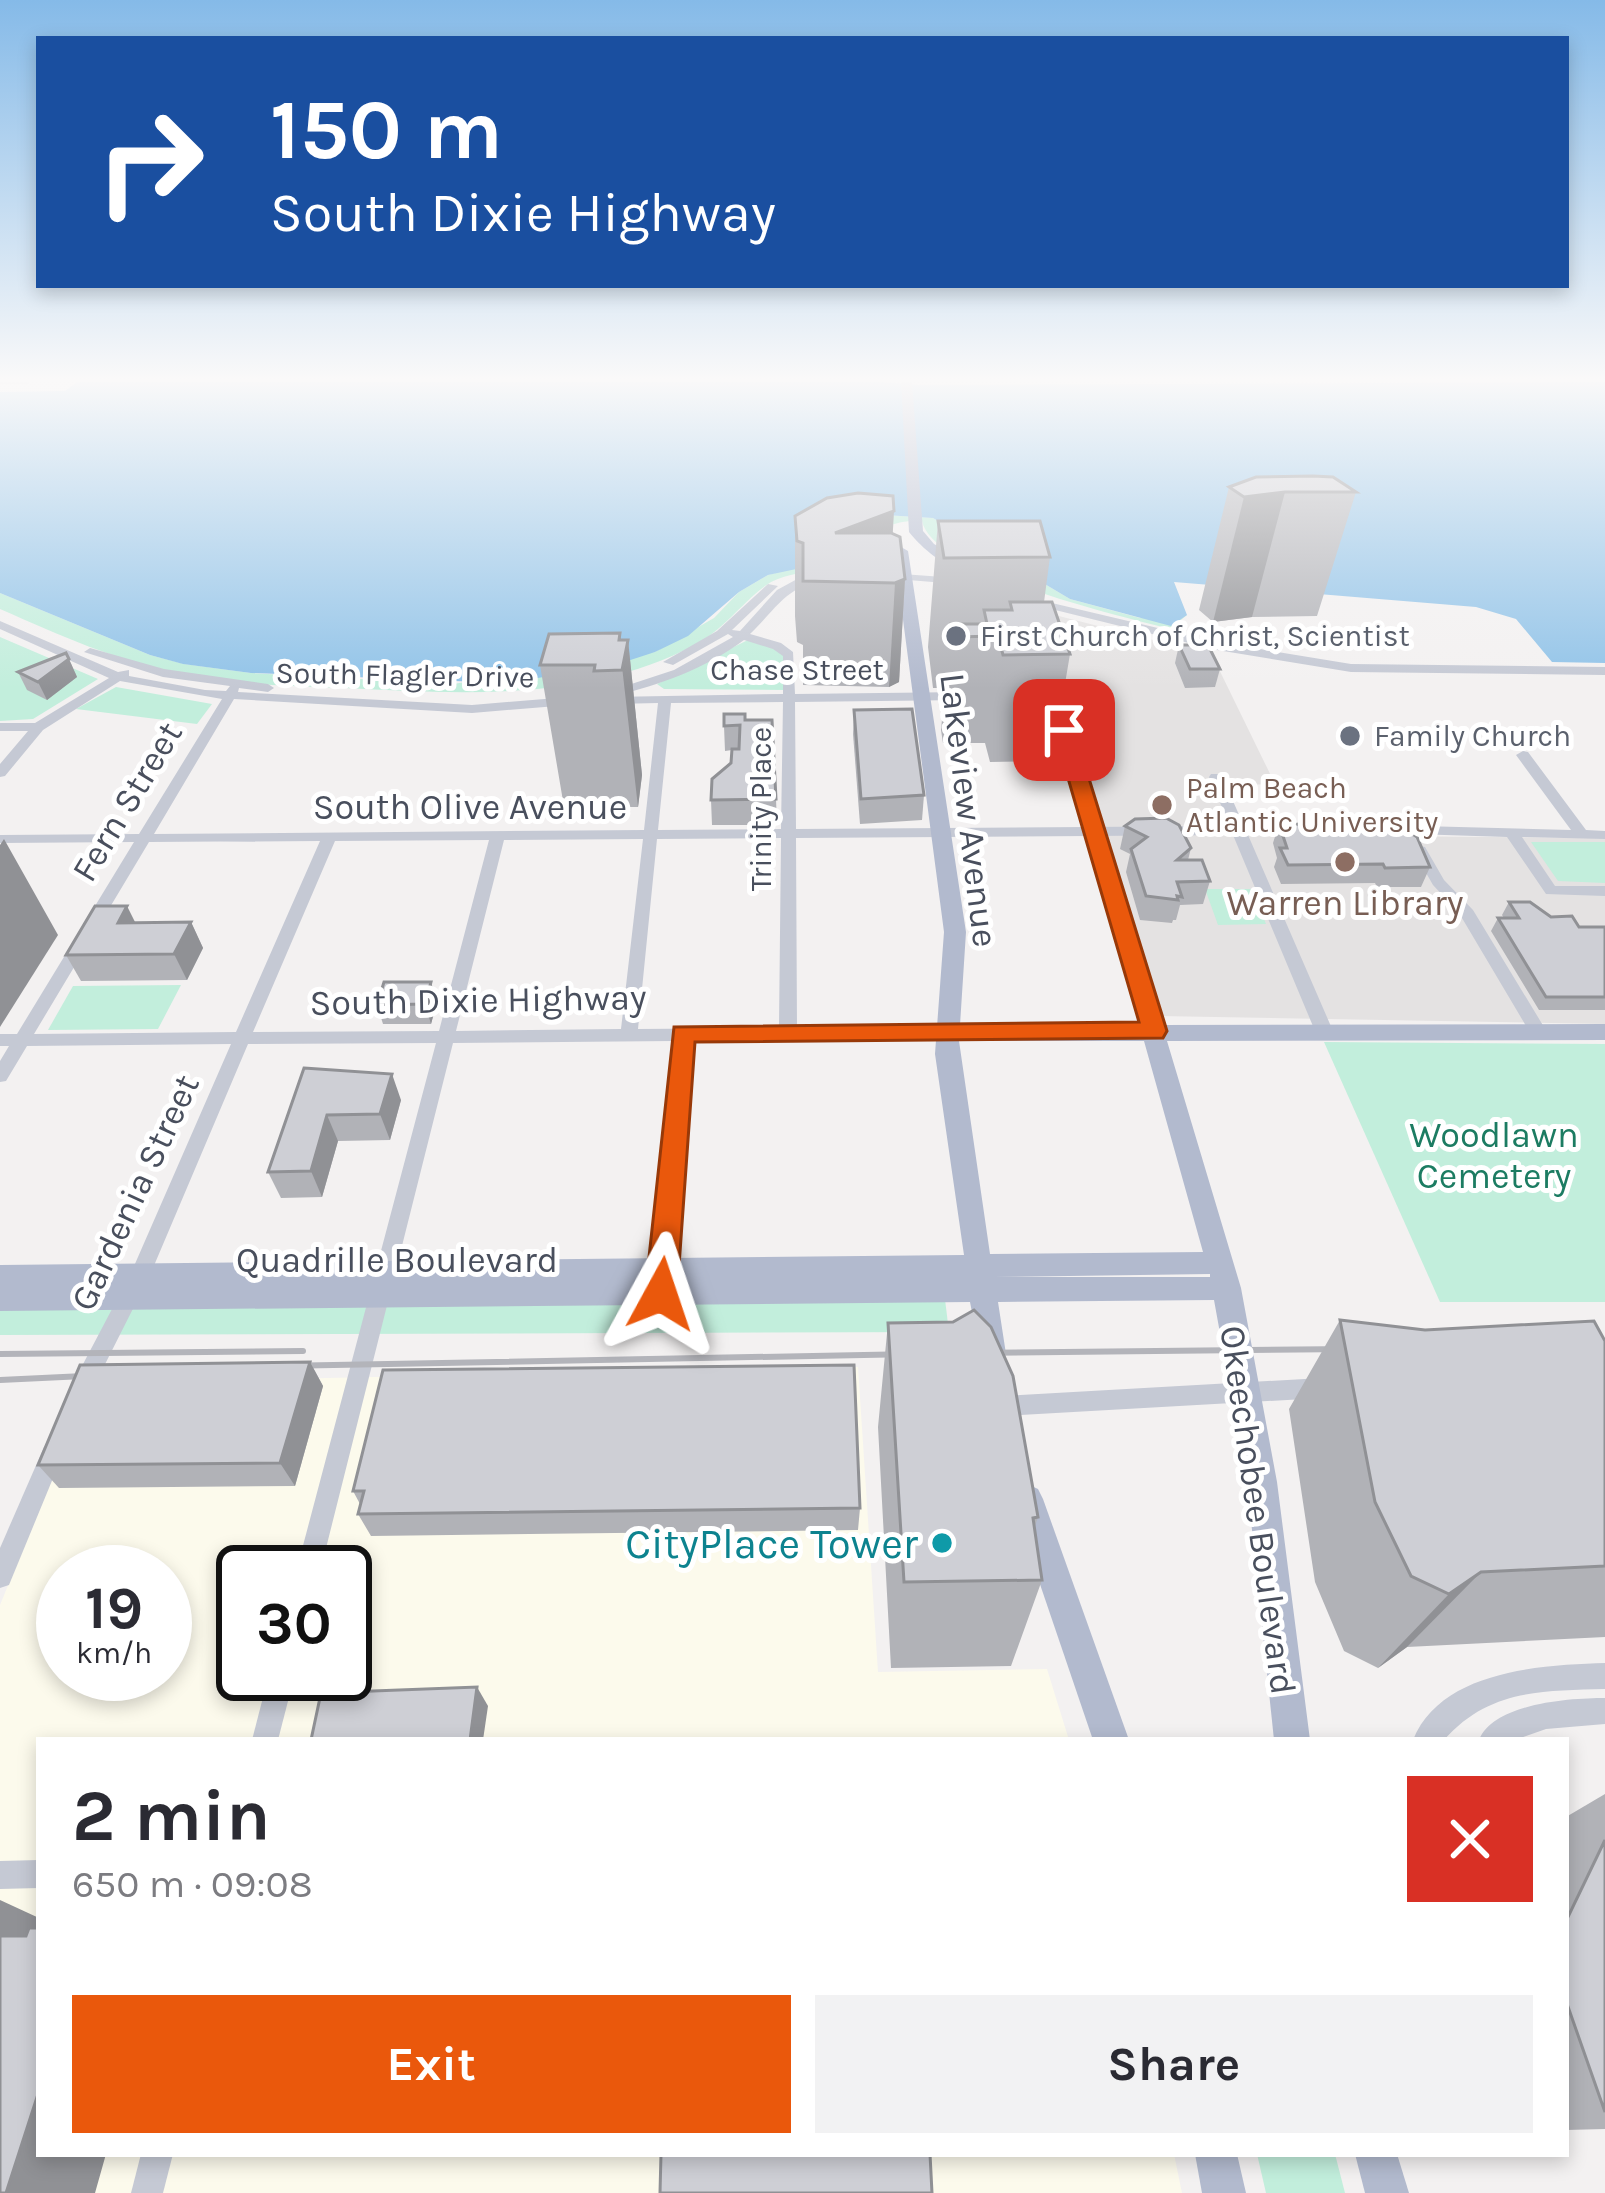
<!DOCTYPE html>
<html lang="en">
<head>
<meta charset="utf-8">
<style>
	:root { --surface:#fff; --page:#f2f2f3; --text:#2b2b33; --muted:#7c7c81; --accent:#ea580c }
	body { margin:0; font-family:Karla,sans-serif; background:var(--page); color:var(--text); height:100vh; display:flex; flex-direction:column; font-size:45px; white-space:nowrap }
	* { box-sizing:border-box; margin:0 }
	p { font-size:39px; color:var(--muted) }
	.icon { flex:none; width:66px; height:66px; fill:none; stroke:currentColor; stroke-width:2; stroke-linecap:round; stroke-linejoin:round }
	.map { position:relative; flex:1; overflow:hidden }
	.sheet { position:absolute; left:36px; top:1737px; width:1533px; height:420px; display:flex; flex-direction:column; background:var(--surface); border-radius:0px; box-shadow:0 6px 18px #0003 }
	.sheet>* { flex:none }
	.banner { position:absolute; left:36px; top:36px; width:1533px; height:252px; border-radius:0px; box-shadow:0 6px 18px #0003; background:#1a4fa0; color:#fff; overflow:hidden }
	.speed { position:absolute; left:36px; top:1545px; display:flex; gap:24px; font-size:60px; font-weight:700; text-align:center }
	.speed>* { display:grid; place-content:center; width:156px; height:156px; border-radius:50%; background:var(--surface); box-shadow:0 6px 18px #0003; line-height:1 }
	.speed small { font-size:30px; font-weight:400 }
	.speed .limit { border:6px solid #111; border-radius:18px; background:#fff; color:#111 }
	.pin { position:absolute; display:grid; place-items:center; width:102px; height:102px; color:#fff; margin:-51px; border-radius:24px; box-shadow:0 6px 18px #0006 }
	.me { position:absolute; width:132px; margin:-66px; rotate:5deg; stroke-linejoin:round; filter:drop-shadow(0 0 9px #0008) }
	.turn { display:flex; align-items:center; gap:42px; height:252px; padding:0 36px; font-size:54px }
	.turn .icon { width:156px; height:156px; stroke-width:2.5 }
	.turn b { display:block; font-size:84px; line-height:102px }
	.round { display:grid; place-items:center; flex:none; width:126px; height:126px; border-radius:0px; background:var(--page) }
	.head { display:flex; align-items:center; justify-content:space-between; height:204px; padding:0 36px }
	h1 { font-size:72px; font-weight:700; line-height:90px }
	.button { display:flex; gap:24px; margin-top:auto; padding:24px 36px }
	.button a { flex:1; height:138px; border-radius:0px; background:var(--accent); color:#fff; font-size:48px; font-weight:700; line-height:138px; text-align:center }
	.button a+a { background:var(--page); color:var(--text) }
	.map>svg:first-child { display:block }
</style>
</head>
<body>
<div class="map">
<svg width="1605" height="2193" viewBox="0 0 1605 2193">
	<rect width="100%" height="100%" fill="#f3f1f1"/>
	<path fill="#fcfaec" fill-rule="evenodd" d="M858 1367 878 1672 1047 1669 1069 1740H39V2154H1174L1182 2193H0V1605L91 1383ZM63 1572H165V1674H63ZM243 1572H345V1674H243Z"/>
	<polygon fill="#e4e2e2" points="1047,613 1212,655 1275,784 1216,786 1233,825 1250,835 1605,838 1605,1024 1159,1016 1043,615"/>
	<g fill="#c2eedc">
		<path d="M884 515 933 518 1070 599 1140 618 1187 615 1170 629C1120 616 933 573 922 521 877 517 855 554 816 569 798 575 781 574 765 586 740 605 723 630 695 645 586 702 463 694 345 688 290 686 235 685 181 674 117 661 59 635 0 609V593L150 655 184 664 251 673 453 684 655 652 714 618 739 592 768 575 793 568Z"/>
		<polygon points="0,637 98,679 33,719 0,721"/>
		<polygon points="748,640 776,648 784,656 785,690 664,689 657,684"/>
		<polygon points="116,687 212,704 197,724 76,709"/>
		<polygon points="1531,842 1605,842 1605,883 1558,881"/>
		<polygon points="1205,889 1252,889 1266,924 1218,925"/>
		<polygon points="181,985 158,1029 48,1030 73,986"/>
		<polygon points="1324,1042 1605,1044 1605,1302 1440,1302"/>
		<polygon points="942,1275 949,1332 0,1335 0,1307"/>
		<polygon points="1257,2154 1335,2154 1345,2193 1266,2193"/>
	</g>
	<polygon fill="#91c3e8" points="77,382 882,382 919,385 1605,382 1605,663 1552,662 1516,619 1476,607 1174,582 1187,615 1171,626 1070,599 933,518 884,515 820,564 768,575 739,592 688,636 655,652 609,667 505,683 251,673 183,664 150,655 0,593 0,392 65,391"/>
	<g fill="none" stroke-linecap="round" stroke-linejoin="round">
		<g fill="#c5c9d4" fill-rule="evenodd">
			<polygon points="888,573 957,578 963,581 957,584 884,578 882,576"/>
			<path d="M819 574 823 575V579C784 589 777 608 750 634L781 643 793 652 795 694 965 692 971 696 965 700 795 702 796 829 1230 826 1209 777 1211 774H1221L1244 826H1300L1307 830 1300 834 1248 835 1333 1031 1324 1037 1315 1031 1233 835 796 838 797 1028 947 1027 953 1029 956 1033 953 1037 691 1041 672 1278 669 1284 662 1286 655 1284 652 1278 674 1041 453 1043 320 1572H296L436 1043 248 1044 150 1275 91 1392 83 1395 75 1392 72 1385 131 1273 231 1044 27 1046 6 1081 0 1082V1061L9 1046H0V1034H17L134 842 0 843V835L139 834 222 699 120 681 43 730 5 776 0 777V764L28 731H0V723H35L109 678 0 629V621L118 672 129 670V676L205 690 226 691 230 686 163 677 84 652 90 648 164 669 268 684 274 688 268 692 239 688 238 692 472 705 569 697 575 701 569 705 472 713 234 699 154 834 644 830 658 703 615 704 609 700 611 697 783 694V656L773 649 744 640C705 669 660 685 613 696L607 692 674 670 733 637 728 634 673 665 663 662 717 631 768 584 778 586 732 630 740 631 777 590 799 578ZM783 702 781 829 658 830 671 703ZM781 838 779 1028 638 1029 657 839ZM643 839 621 1029 456 1031 504 840ZM489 840 439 1031 253 1032 335 841ZM320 841 236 1032 34 1034 149 842Z"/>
			<polygon points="1035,599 1217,642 1351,664 1605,667 1605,675 1351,672 1217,650 1031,604 1031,600"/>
			<polygon points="1523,751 1528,752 1586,830 1605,831 1605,839 1522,837 1555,886 1605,886 1605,896 1546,894 1507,837 1382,833 1375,829 1382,825 1571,830 1516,755"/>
			<polygon points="1420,846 1425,847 1444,880 1473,910 1547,1032 1544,1036 1532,1036 1459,913 1433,885 1413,850"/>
			<polygon points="1322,1378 1330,1381 1333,1388 1330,1395 1322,1398 1003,1416 995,1413 992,1406 995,1399 1003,1396"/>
			<polygon points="52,1443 60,1447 63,1454 9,1585 0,1588 0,1548 44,1447"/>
			<path d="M1605 1663V1689C1542 1691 1489 1689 1444 1740H1413C1441 1670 1542 1665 1605 1663Z"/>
			<polygon points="269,1674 295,1674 278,1740 252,1740"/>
			<path d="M1605 1698V1724L1546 1729 1515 1740H1479C1494 1703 1570 1698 1605 1698Z"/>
			<polygon points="39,1860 39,1888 0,1889 0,1861"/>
			<polygon points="141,2154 173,2154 163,2193 131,2193"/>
		</g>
		<g fill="#b2bace" fill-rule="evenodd">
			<path d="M901 382H912L923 531 934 544 966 562V568C944 568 923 549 909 532Z"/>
			<path d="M901 547 908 551 966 932 960 1025H1139L1044 687 1052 682 1060 687 1162 1025 1605 1024V1040L1167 1041 1241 1288 1277 1482 1310 1740H1274L1247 1482 1214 1300 998 1302 1006 1354 1002 1363 992 1366 982 1363 970 1302 0 1311V1287L967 1279 0 1287V1265L964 1255 935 1054 944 932 894 551ZM959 1041H1144L1203 1252 990 1254ZM1210 1274V1277H994Z"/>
			<polygon points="1027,1484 1038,1489 1043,1499 1129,1740 1093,1740 1011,1499 1016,1489"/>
			<polygon points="1195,2154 1237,2154 1246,2193 1202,2193"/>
			<polygon points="1355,2154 1397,2154 1409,2193 1365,2193"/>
		</g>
		<g stroke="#b3b4ba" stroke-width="6">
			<polyline points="969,1353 1353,1349"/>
			<polyline points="0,1354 303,1351"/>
			<polyline points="279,1366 915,1354"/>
			<polyline points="0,1380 105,1375"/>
		</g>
	</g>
	<g fill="#b1b2b7">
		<polygon points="0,382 30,382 28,384 0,384"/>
		<polygon points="1229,487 1356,492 1317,616 1252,617 1213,622 1199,610"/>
		<polygon points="795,516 893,534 905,579 899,682 889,687 803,685 803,645 797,642 795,616"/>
		<polygon points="938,521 1050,557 1044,602 1070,654 1052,761 990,762 985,743 943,743 941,730 945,688 933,688 928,647"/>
		<polygon points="621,640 628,640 642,775 638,807 611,807 611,801 563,801 540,665"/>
		<polygon points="1179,645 1220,669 1215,687 1185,688 1175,663"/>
		<polygon points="66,653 77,677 47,700 27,690 18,672"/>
		<polygon points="854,710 924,795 922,820 860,824 853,734"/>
		<polygon points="745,720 776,799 777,825 712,825 711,800 731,763 732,750 725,751 724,726"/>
		<polygon points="1279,824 1430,867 1421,887 1377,887 1375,883 1281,884 1274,867 1277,858 1273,843"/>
		<polygon points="1125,826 1191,848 1188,860 1210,881 1203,904 1180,905 1176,920 1173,920 1172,923 1140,920 1126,872 1130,854 1120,849"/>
		<polygon points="1509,902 1579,927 1605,927 1605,1010 1539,1010 1491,931 1498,918 1504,918 1502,915"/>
		<polygon points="191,922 203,948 187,980 81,981 66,955 136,923"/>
		<polygon points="437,1002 431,1024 383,1024 377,1005"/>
		<polygon points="304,1068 401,1100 390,1140 338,1141 322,1197 281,1198 268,1172"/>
		<polygon points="1340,1320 1425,1330 1605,1566 1605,1637 1407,1647 1378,1668 1344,1651 1315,1582 1289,1409"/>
		<polygon points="888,1323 1038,1517 1034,1529 1042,1580 1011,1666 891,1668 878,1427"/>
		<polygon points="310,1362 323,1386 295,1486 59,1488 38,1465"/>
		<polygon points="353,1491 860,1508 858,1530 371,1536 358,1514 360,1504"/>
		<polygon points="1605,1794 1605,2129 1566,2130 1566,1817"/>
	</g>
	<g fill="#909195">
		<polygon points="1285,492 1252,617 1213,622 1244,497"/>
		<polygon points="894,511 890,583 835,533"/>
		<polygon points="905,579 899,682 889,687 895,583"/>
		<polygon points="620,633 623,665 628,640 642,775 638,807 619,640"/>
		<polygon points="69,659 77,677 47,700 38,682"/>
		<polygon points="4,839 58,935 0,1027 0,845"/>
		<polygon points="127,906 140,932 118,923"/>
		<polygon points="191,922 203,948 187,980 174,954"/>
		<polygon points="431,982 437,1002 431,1024 425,1004"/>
		<polygon points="392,1074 401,1100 390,1140 380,1114"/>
		<polygon points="327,1115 338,1141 322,1197 311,1171"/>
		<polygon points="310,1362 323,1386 295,1486 280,1463"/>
		<polygon points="1481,1572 1407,1647 1378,1668 1449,1594"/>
		<polygon points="477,1687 488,1706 483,1740 470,1740"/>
		<polygon points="0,1900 39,1918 39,1965 0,1950"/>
		<polygon points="39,2091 39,2154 106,2154 95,2193 6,2193"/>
	</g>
	<g fill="#cecfd5" stroke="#909195" stroke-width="3">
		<polygon points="1313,476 1333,477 1356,492 1285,492 1244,497 1229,487 1256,477"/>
		<polygon points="858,493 893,496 894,511 835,533 891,533 900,537 905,579 895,583 803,581 803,543 797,541 795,516 827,498"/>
		<polygon points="938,521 1040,521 1050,557 944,558"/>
		<polygon points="1010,602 1052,602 1070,654 1003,655 998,636 953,637 951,624 987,624 984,610 1012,610"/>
		<polygon points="620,633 619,640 628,640 622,670 594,671 595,665 540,665 549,634"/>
		<polygon points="1179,645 1208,645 1220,669 1190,669"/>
		<polygon points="66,653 69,659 38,682 18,672"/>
		<polygon points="912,709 924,795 861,799 854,710"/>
		<polygon points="724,714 745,714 745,720 772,720 776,799 711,800 712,779 731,763 732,749 739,749 740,725 724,726"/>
		<polygon points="1166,818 1179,825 1191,848 1177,860 1202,860 1210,881 1177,882 1182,897 1177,896 1178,900 1146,896 1131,849 1147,837 1125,826 1135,819"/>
		<polygon points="1279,824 1399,825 1417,837 1430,867 1385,868 1383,864 1288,865 1280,848 1287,848"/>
		<polygon points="1509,902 1530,902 1551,917 1572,916 1579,927 1605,927 1605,997 1546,997 1498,918 1519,918"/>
		<polygon points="95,906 127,906 118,923 191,922 174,954 66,955"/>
		<polygon points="384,982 431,982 425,1004 377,1005"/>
		<polygon points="304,1068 392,1074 380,1114 327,1115 311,1171 268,1172"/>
		<polygon points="974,1310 991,1327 1013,1376 1038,1517 1033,1518 1042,1580 904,1582 888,1323 953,1322"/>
		<polygon points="1340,1320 1425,1330 1594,1321 1605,1341 1605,1566 1481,1572 1449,1594 1411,1576 1375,1502"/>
		<polygon points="310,1362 280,1463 38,1465 80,1365"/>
		<polygon points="854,1365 860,1508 358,1514 364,1491 353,1491 383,1370"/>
		<polygon points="477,1687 470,1740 311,1740 321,1693"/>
		<polygon points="1605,1840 1605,2112 1566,2001 1566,1921"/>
		<polygon points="29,1928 39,1928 39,2091 6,2193 0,2193 0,1936 26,1936"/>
		<polygon points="661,2154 930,2154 932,2193 660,2193"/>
	</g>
	<linearGradient id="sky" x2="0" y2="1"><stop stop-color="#85bae8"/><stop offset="0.55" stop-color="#faf9f9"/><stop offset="1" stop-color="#faf9f9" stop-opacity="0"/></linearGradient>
	<rect width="1605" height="689" fill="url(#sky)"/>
	<polygon fill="#ea580c" stroke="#983908" stroke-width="3" points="1064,725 1074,730 1167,1031 1163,1038 695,1042 677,1294 672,1304 661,1308 650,1304 645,1294 674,1027 1139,1022 1054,730"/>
	<g fill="#6b7280" stroke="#fff" stroke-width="4.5">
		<circle cx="956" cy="636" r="12"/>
		<circle cx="1350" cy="736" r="12"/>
	</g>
	<g fill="#8d6e63" stroke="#fff" stroke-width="4.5">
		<circle cx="1162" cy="805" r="12"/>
		<circle cx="1345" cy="862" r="12"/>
	</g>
	<circle fill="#0f9aa8" stroke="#fff" stroke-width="4.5" cx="942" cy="1543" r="12"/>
	<g text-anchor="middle" stroke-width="10" stroke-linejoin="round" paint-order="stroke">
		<g font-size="30" fill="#5b616d" stroke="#fff" text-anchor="start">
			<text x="980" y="646">First Church of Christ, Scientist</text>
			<text x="1374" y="746">Family Church</text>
		</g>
		<g font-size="30" fill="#494f5d" stroke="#fff">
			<text x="797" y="680">Chase Street</text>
			<text transform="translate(405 675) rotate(1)" y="10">South Flagler Drive</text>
			<text transform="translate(761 809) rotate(-90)" y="10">Trinity Place</text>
		</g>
		<g font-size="30" fill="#785e54" stroke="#fff" text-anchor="start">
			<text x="1186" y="798">Palm Beach<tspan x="1186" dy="34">Atlantic University</tspan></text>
		</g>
		<g font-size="36" fill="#494f5d" stroke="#fff">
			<text transform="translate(126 801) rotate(-59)" y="13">Fern Street</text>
			<text x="470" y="819">South Olive Avenue</text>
			<text transform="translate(970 810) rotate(83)" y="13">Lakeview Avenue</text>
			<text transform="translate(478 999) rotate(-1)" y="13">South Dixie Highway</text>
			<text transform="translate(134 1192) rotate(-65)" y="13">Gardenia Street</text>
			<text x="397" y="1272">Quadrille Boulevard</text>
			<text transform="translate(1259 1510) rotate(82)" y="13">Okeechobee Boulevard</text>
		</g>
		<g font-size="36" fill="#785e54" stroke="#fff">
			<text x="1345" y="915">Warren Library</text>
		</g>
		<g font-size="36" fill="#1c7c62" stroke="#fff">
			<text x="1494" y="1147">Woodlawn<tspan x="1494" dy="41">Cemetery</tspan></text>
		</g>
		<g font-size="42" fill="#0d838f" stroke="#fff" text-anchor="end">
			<text x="918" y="1558">CityPlace Tower</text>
		</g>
	</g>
</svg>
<div class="speed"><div>19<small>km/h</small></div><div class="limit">30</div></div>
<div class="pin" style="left:1064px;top:730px;background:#d93025"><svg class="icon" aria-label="arrive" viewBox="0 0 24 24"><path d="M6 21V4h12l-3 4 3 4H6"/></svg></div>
<svg class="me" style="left:661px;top:1294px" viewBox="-20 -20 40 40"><path d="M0-17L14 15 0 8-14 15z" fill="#ea580c" stroke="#fff" stroke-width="4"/></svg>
<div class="banner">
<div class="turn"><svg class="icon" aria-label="right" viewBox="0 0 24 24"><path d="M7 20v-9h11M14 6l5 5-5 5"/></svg><div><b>150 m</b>South Dixie Highway</div></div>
</div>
<section class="sheet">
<div class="head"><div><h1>2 min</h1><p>650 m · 09:08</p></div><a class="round" style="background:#d93025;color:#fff"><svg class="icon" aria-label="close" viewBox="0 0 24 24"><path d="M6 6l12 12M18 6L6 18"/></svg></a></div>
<div class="button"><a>Exit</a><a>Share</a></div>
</section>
</div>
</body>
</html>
